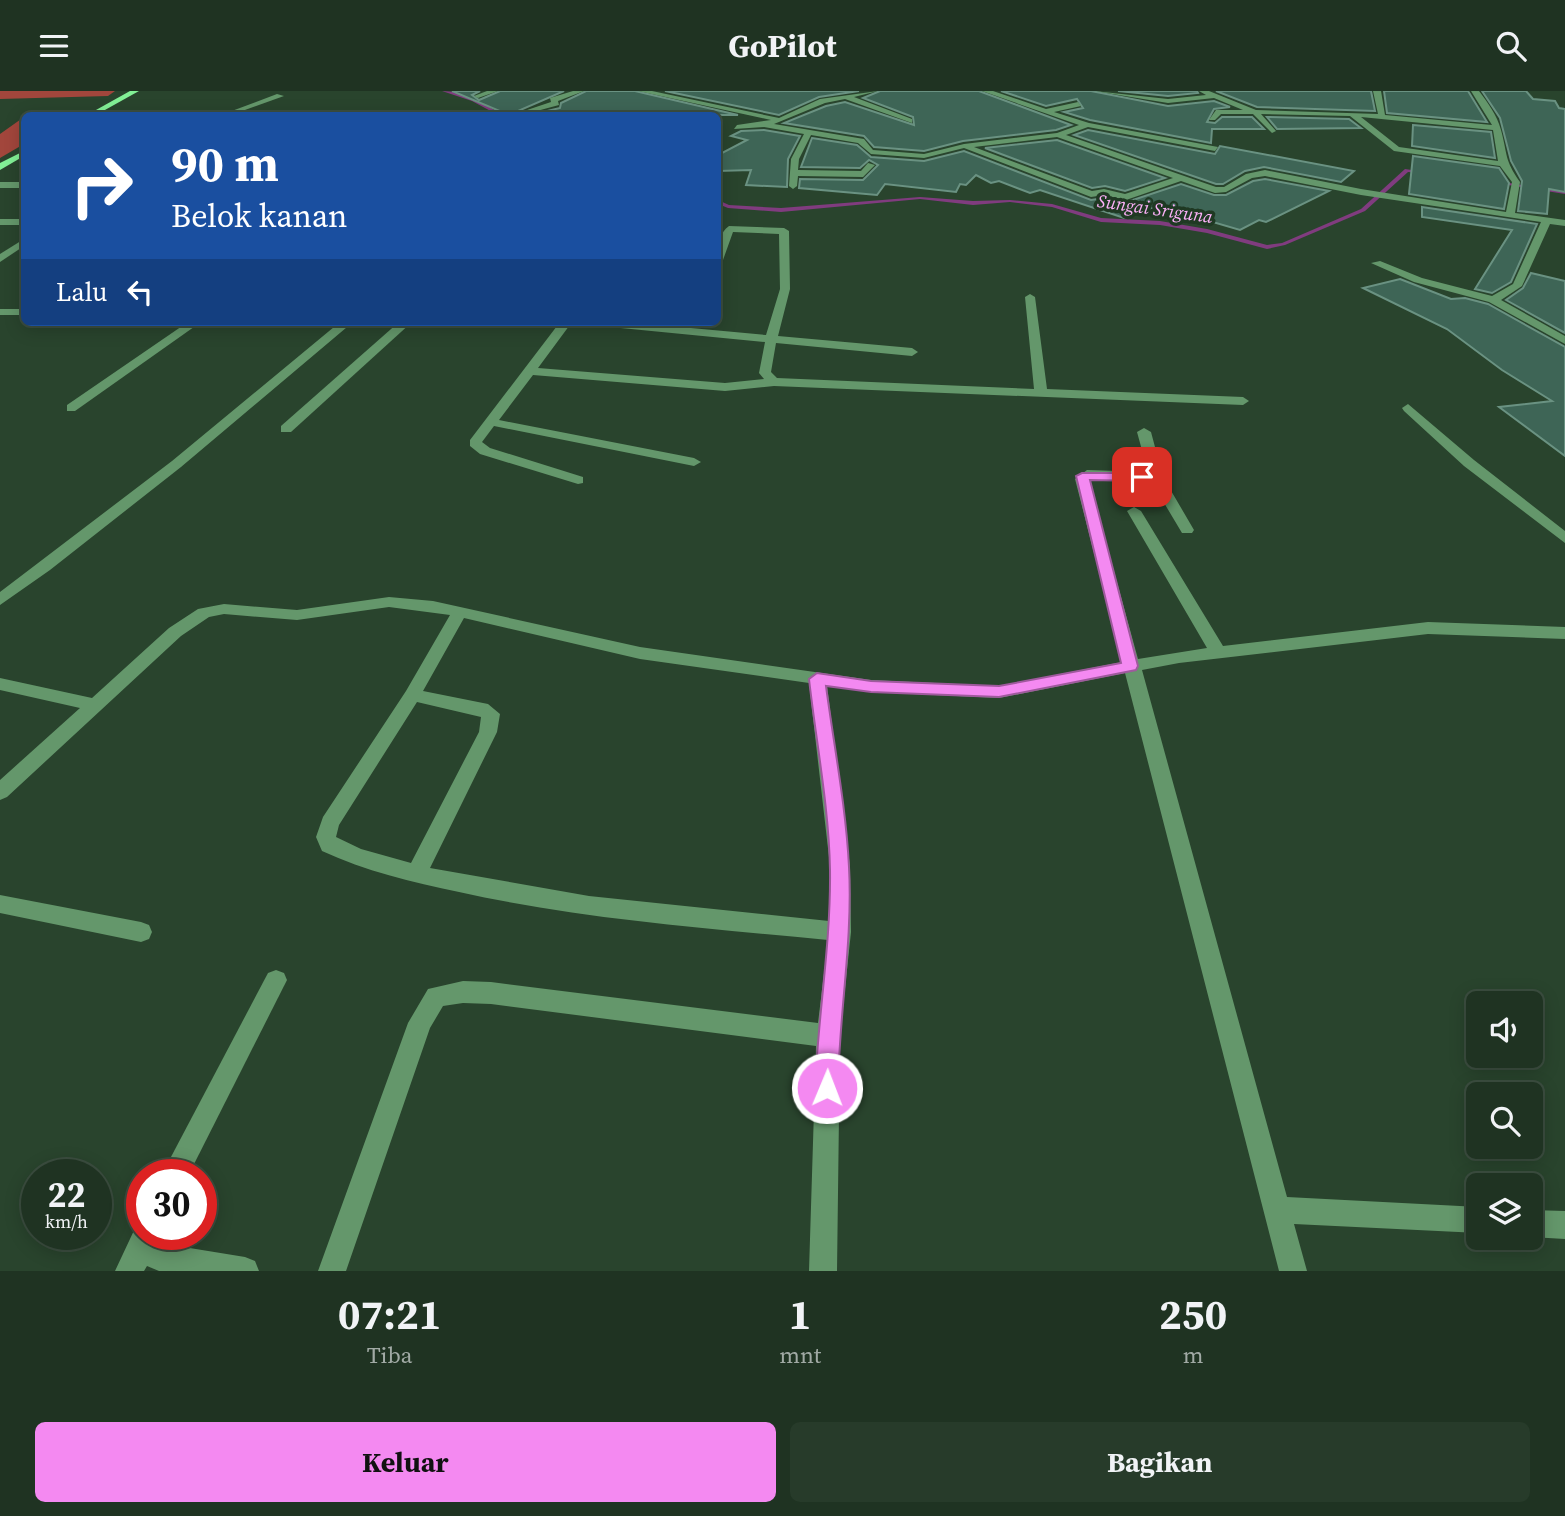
<!DOCTYPE html>
<html lang="id">
<head>
<meta charset="utf-8">
<style>
	:root { --surface:#1f3322; --page:#273b2a; --text:#f1f3f6; --muted:#a1aaa5; --line:#3c4e40; --accent:#f489f1 }
	body { margin:0; font-family:"Source Serif 4",serif; background:var(--page); color:var(--text); height:100vh; display:flex; flex-direction:column; font-size:26px; white-space:nowrap }
	* { box-sizing:border-box; margin:0 }
	p { font-size:23px; color:var(--muted) }
	.icon { flex:none; width:38px; height:38px; fill:none; stroke:currentColor; stroke-width:2; stroke-linecap:round; stroke-linejoin:round }
	.map { position:relative; height:1180px; overflow:hidden }
	.sheet { display:flex; flex-direction:column; background:var(--surface); flex:1 }
	.sheet>* { flex:none }
	.top-card { position:absolute; left:21px; top:21px; width:700px; height:214px; border-radius:10px; box-shadow:0 4px 18px #0003,0 0 0 2px var(--line); background:#1a4fa0; color:#fff; overflow:hidden }
	.fabs { position:absolute; left:1466px; top:900px; display:grid; gap:14px }
	.fabs a { display:grid; place-items:center; width:77px; height:77px; border-radius:10px; background:var(--surface); box-shadow:0 4px 18px #0003,0 0 0 2px var(--line); font-size:35px }
	.speed { position:absolute; left:21px; top:1068px; display:flex; gap:14px; font-size:35px; font-weight:700; text-align:center }
	.speed>* { display:grid; place-content:center; width:91px; height:91px; border-radius:50%; background:var(--surface); box-shadow:0 4px 18px #0003,0 0 0 2px var(--line); line-height:1 }
	.speed small { font-size:18px; font-weight:400 }
	.speed .limit { border:10px solid #d22; background:#fff; color:#111 }
	.pin { position:absolute; display:grid; place-items:center; width:60px; height:60px; color:#fff; margin:-30px; border-radius:14px; box-shadow:0 4px 10px #0006 }
	.me { position:absolute; width:77px; margin:-38px; rotate:1deg; stroke-linejoin:round; filter:drop-shadow(0 0 5px #0008) }
	.turn { display:flex; align-items:center; gap:24px; height:147px; padding:0 35px; font-size:32px }
	.turn .icon { width:91px; height:91px; stroke-width:2.5 }
	.turn b { display:block; font-size:49px; line-height:60px }
	.then { display:flex; align-items:center; height:66px; padding:0 35px; background:#0003; gap:14px; font-size:26px }
	.eta { display:flex; justify-content:space-evenly; align-items:center; height:119px; text-align:center }
	.eta b { font-size:42px; font-weight:700; line-height:49px }
	.button { display:flex; gap:14px; margin-top:auto; padding:14px 35px }
	.button a { flex:1; height:80px; border-radius:10px; background:var(--accent); color:#111; font-size:28px; font-weight:700; line-height:80px; text-align:center }
	.button a+a { background:var(--page); color:var(--text) }
	header { display:flex; justify-content:space-between; align-items:center; height:91px; padding:0 35px; background:var(--surface); font-size:32px; font-weight:700 }
	.map>svg:first-child { display:block }
</style>
</head>
<body>
<header><svg class="icon" aria-label="menu" viewBox="0 0 24 24"><path d="M4 6h16M4 12h16M4 18h16"/></svg>GoPilot<svg class="icon" aria-label="search" viewBox="0 0 24 24"><circle cx="10" cy="10" r="6"/><path d="M15 15l6 6"/></svg></header>
<div class="map">
<svg width="1565" height="1180" viewBox="0 0 1565 1180">
	<rect width="100%" height="100%" fill="#29442d"/>
	<g fill="#a2463c">
		<polygon points="0,0 115,0 108,5 0,8"/>
		<polygon points="24,26 24,53 0,67 0,43"/>
	</g>
	<g fill="none" stroke-linecap="round" stroke-linejoin="round">
		<g fill="#803c7f" fill-rule="evenodd">
			<path d="M442 0C463 0 485 13 502 24H498L472 10Z"/>
			<polygon points="1405,78 1425,81 1423,82 1408,81 1365,120 1285,154 1267,158 1207,142 1160,134 1101,131 1052,116 1010,111 973,114 920,108 781,121 728,117 718,113 718,109 729,114 781,117 920,106 973,110 1010,109 1052,113 1101,127 1160,130 1207,138 1267,154 1282,152 1361,118"/>
			<polygon points="1497,90 1565,101 1565,103 1495,92"/>
		</g>
	</g>
	<g fill="#3e6556" stroke="#6a9282" stroke-width="2">
		<polygon points="452,0 480,0 472,4 479,9 500,0 564,0 509,24"/>
		<polygon points="586,0 635,0 738,24 530,24 560,17 561,12"/>
		<polygon points="665,0 859,0 819,6 779,24"/>
		<polygon points="880,0 979,0 1071,34 1056,39 963,50 924,60 874,56 864,45 784,32 826,15 845,11 914,34 913,26 863,7"/>
		<polygon points="1001,0 1091,0 1168,15 1214,10 1230,16 1214,18 1207,31 1215,32 1222,26 1252,26 1264,38 1212,38 1211,52 1090,29 1064,21 1083,17 1077,8 1046,15"/>
		<polygon points="1118,0 1197,0 1198,2 1168,5"/>
		<polygon points="1216,0 1371,0 1375,20 1257,16"/>
		<polygon points="1384,0 1468,0 1487,31 1387,22"/>
		<polygon points="1482,0 1526,0 1533,8 1555,10 1559,17 1565,18 1565,101 1549,98 1547,123 1518,120 1522,90 1511,70 1500,27"/>
		<polygon points="1267,26 1349,28 1361,37 1277,38"/>
		<polygon points="1413,34 1491,41 1495,67 1412,55"/>
		<polygon points="764,39 800,45 788,68 787,96 746,94 751,79 718,80 718,64 747,49 731,45 741,40"/>
		<polygon points="1088,39 1215,63 1220,55 1354,80 1341,91 1264,76 1245,80 1223,93 1216,93 1074,44"/>
		<polygon points="812,47 857,54 871,66 924,70 964,60 1091,109 1104,107 1127,111 1181,93 1214,104 1226,104 1253,90 1265,88 1329,100 1266,131 1259,129 1240,139 1158,115 1124,127 1040,99 1030,102 999,90 991,92 976,84 966,94 960,93 956,101 885,93 877,104 799,97 800,88 863,89 878,74 869,69 860,77 801,76"/>
		<polygon points="1057,49 1165,87 1125,100 1105,95 1092,97 985,57"/>
		<polygon points="1413,65 1499,77 1509,92 1504,118 1409,103"/>
		<polygon points="1422,116 1537,133 1511,191 1492,202 1475,198 1512,139 1422,126"/>
		<polygon points="1531,182 1565,190 1565,242 1506,209 1523,197"/>
		<polygon points="1400,188 1451,208 1465,207 1488,213 1565,256 1565,365 1499,316 1552,310 1502,279 1447,238 1363,197"/>
	</g>
	<g fill="none" stroke-linecap="round" stroke-linejoin="round">
		<g fill="#64976b" fill-rule="evenodd">
			<polygon points="487,0 498,0 478,7 474,5"/>
			<polygon points="573,0 584,0 558,10 559,14 522,24 512,24 551,11 550,7"/>
			<path d="M638 0H652L779 27 820 8 878 0 854 6 912 28V32L845 8 825 12 774 33 864 48 873 59 924 63 964 53 1057 42 1079 34 982 0H993L1046 18 1078 11 1081 15 1054 21 1089 32 1218 56 1215 60 1088 36 1066 44 1216 96H1224L1246 83 1265 79 1361 98 1506 121 1512 91 1500 75 1394 60 1350 25 1261 23 1276 40 1272 42 1253 23H1221L1215 29H1209L1216 19H1243L1214 7 1168 12 1094 0 1168 8 1206 4 1199 0H1209L1256 19 1378 23 1373 0H1381L1385 24 1492 34 1471 0H1479C1488 12 1497 24 1501 39 1508 65 1504 68 1520 91L1515 122 1565 129V135L1550 133 1522 195 1501 209 1565 245V253L1489 211 1414 191 1371 172 1380 170 1422 187 1492 205 1513 193 1541 131 1361 104 1265 85 1252 87 1226 101 1215 102 1181 90 1126 109 1104 104 1091 106 964 57 924 67 871 63 858 52 811 44 799 68 798 79 861 80 868 72 875 74 863 86 798 85 797 95 793 98 789 95 791 68 804 43 764 36 734 38 737 34 771 29ZM1361 26 1493 39 1498 70 1399 56ZM1057 46 1173 87 1125 103 1104 98 1092 100 974 56Z"/>
			<polygon points="277,3 284,5 231,24 221,24"/>
			<polygon points="95,20 171,22 175,24 92,24"/>
			<rect x="0" y="91" width="24" height="6"/>
			<rect x="0" y="128" width="24" height="6"/>
			<path d="M729 135 784 137 789 140 790 198 778 245 912 257 918 261 912 265 776 252 771 281 777 287 1034 298 1025 206 1030 203 1035 206 1047 298 1243 306 1249 310 1243 314 774 295 725 300 533 284 499 329 694 367 701 371 694 375 494 335 482 351 490 357 583 386V392L578 393 480 363 470 355V349L560 231H572L538 277 725 292 764 288 759 282 765 251 590 234 584 231H626L766 244 780 198 779 143 733 141 723 169 718 172C718 160 718 142 729 135Z"/>
			<polygon points="24,148 24,155 0,171 0,163"/>
			<rect x="0" y="218" width="24" height="6"/>
			<polygon points="188,231 201,231 75,320 67,320 67,314"/>
			<polygon points="340,231 353,231 181,376 50,479 0,514 0,501 172,370"/>
			<polygon points="399,231 412,231 291,341 281,341 281,335"/>
			<polygon points="1408,313 1474,369 1565,440 1565,452 1464,375 1404,320 1402,317"/>
			<path d="M1144 337 1151 341 1163 386 1194 439 1192 442H1182L1151 390 1089 389 1138 568 1207 557 1127 420 1134 416 1141 420 1223 555 1428 531 1565 536V548L1428 543 1179 572 1142 579 1287 1106 1479 1116V1142L1294 1133 1307 1180H1279L1125 582 999 607 871 601 827 595 850 775 851 841 840 945 837 1180H809L816 955 491 913 463 912 443 915 430 937 346 1180H318L408 932 428 898 463 890 491 891 818 932 828 849C705 837 581 828 459 801 412 791 365 780 322 760L316 746 323 726 406 600 450 524 389 516 297 529 224 523 209 526 181 545 7 706 0 709V689L80 617 0 599V587L92 607 169 537 198 518 224 513 297 519 389 506 433 510 640 556 871 589 999 595 1122 571 1075 388 1087 379 1148 381 1137 341ZM464 527 640 568 809 592 830 775 829 830 589 805 430 777 497 641 500 623 488 613 423 600ZM417 611 481 626 479 641 411 772 361 758 336 746 339 734Z"/>
			<polygon points="0,804 141,831 149,834 152,841 149,848 141,851 0,822"/>
			<polygon points="276,879 284,882 287,889 189,1083 162,1083 268,882"/>
			<polygon points="1531,1119 1565,1120 1565,1148 1531,1146"/>
			<polygon points="142,1132 142,1143 160,1143 159,1152 245,1166 255,1170 259,1180 159,1180 147,1175 144,1180 115,1180 137,1133"/>
		</g>
		<g fill="#82f096" fill-rule="evenodd">
			<polygon points="130,0 139,0 96,24 87,24"/>
			<polygon points="24,60 24,65 0,79 0,72"/>
		</g>
	</g>
	<path fill="#f489f1" stroke="#9f599d" stroke-width="2" d="M1082 382H1142L1148 386 1142 390 1090 389 1138 575 1136 579 999 606 871 601 826 595C834 655 846 716 849 776 853 850 839 923 838 997L835 1005 827 1008 819 1005 815 997C818 924 831 852 830 779 829 717 816 650 809 588L817 582 871 590 999 595 1121 572 1076 385Z"/>
	<g text-anchor="middle" stroke-width="7" stroke-linejoin="round" paint-order="stroke">
		<g font-size="18" font-style="italic" fill="#fdb1f9" stroke="#1f3923">
			<text transform="translate(1155 118) rotate(8)" y="6">Sungai Sriguna</text>
		</g>
	</g>
</svg>
<div class="fabs">
<a><svg class="icon" aria-label="sound" viewBox="0 0 24 24"><path d="M4 9h4l5-4v14l-5-4H4zM17 9q2 3 0 6"/></svg></a>
<a><svg class="icon" aria-label="search" viewBox="0 0 24 24"><circle cx="10" cy="10" r="6"/><path d="M15 15l6 6"/></svg></a>
<a><svg class="icon" aria-label="layers" viewBox="0 0 24 24"><path d="M12 4l9 5-9 5-9-5zM3 14l9 5 9-5"/></svg></a>
</div>
<div class="speed"><div>22<small>km/h</small></div><div class="limit">30</div></div>
<div class="pin" style="left:1142px;top:386px;background:#d93025"><svg class="icon" aria-label="arrive" viewBox="0 0 24 24"><path d="M6 21V4h12l-3 4 3 4H6"/></svg></div>
<svg class="me" style="left:827px;top:997px" viewBox="-20 -20 40 40"><circle r="17" fill="#f489f1" stroke="#fff" stroke-width="3"/><path d="M0-11L8 9 0 5-8 9z" fill="#fff"/></svg>
<div class="top-card">
<div class="turn"><svg class="icon" aria-label="right" viewBox="0 0 24 24"><path d="M7 20v-9h11M14 6l5 5-5 5"/></svg><div><b>90 m</b>Belok kanan</div></div>
<div class="then">Lalu<svg class="icon" aria-label="left" viewBox="0 0 24 24"><path d="M17 20v-9H6M10 6l-5 5 5 5"/></svg></div>
</div>
</div>
<section class="sheet">
<div class="eta">
<div><b>07:21</b><p>Tiba</p></div>
<div><b>1</b><p>mnt</p></div>
<div><b>250</b><p>m</p></div>
</div>
<div class="button"><a>Keluar</a><a>Bagikan</a></div>
</section>
</body>
</html>
